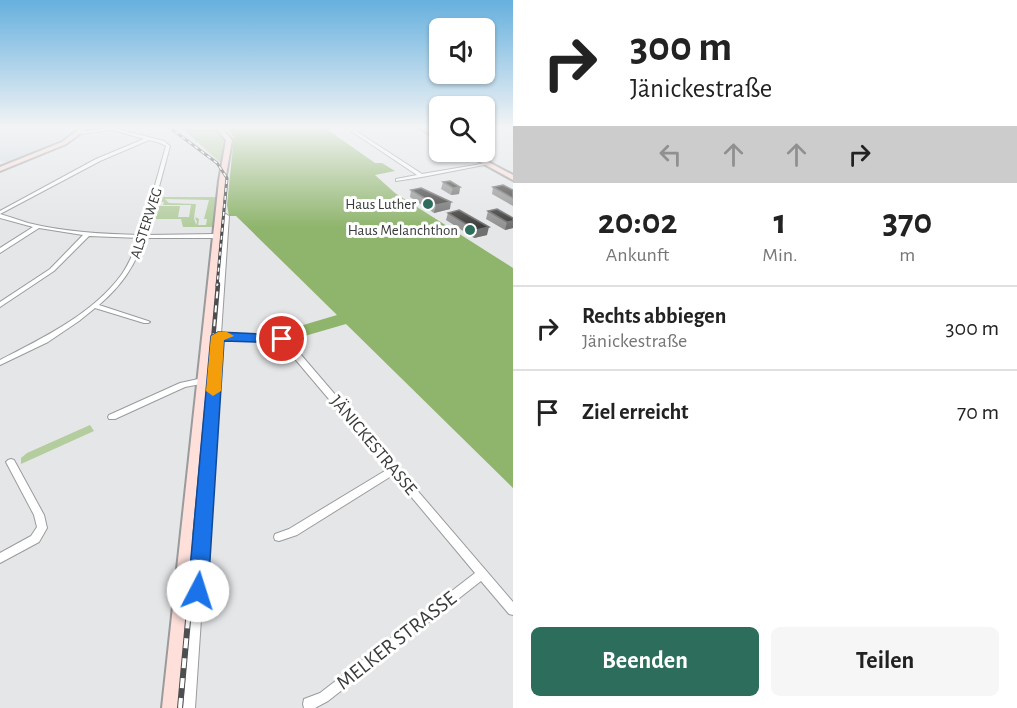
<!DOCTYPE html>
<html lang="de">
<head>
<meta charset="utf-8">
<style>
	:root { --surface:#fff; --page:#f6f6f6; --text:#222; --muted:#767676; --line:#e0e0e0; --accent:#2d6d5b }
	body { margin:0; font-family:"Alegreya Sans",sans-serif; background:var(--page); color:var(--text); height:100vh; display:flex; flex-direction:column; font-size:22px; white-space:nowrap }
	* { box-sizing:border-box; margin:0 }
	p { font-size:20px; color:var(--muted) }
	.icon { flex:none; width:33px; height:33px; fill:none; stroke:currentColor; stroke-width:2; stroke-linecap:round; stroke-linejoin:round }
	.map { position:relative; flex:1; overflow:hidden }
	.details { display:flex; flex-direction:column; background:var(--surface); width:504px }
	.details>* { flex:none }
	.top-card { background:#fff; color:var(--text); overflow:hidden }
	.fabs { position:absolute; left:429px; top:18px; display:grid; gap:12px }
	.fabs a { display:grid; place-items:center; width:66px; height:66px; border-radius:9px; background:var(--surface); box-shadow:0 2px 4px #0004; font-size:30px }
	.pin { position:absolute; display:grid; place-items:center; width:51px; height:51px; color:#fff; margin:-26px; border:3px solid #fff; border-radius:50%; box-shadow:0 2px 6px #0007 }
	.me { position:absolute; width:66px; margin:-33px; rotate:5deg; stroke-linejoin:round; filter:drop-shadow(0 0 4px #0008) }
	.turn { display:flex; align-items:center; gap:21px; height:126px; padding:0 18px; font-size:27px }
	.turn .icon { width:78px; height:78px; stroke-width:2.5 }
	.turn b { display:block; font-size:42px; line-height:51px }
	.lanes { display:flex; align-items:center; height:57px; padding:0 18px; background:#0003; justify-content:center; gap:30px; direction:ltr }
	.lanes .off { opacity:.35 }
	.eta { display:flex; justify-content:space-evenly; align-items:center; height:102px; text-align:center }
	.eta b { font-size:36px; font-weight:600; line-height:42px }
	.action { display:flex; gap:12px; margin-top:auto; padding:12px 18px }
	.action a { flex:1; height:69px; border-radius:9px; background:var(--accent); color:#fff; font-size:24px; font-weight:600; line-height:69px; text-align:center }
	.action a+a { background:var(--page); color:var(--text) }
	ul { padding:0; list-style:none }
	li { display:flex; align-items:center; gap:18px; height:84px; padding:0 18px; border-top:2px solid var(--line) }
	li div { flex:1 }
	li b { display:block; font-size:22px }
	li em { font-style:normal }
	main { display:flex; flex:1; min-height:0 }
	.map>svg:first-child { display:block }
</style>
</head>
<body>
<main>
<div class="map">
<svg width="513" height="708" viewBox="0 0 513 708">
	<rect width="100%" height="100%" fill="#e5e6e8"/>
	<polygon fill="#d4dce3" points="0,127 60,127 76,132 9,163 0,160"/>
	<g fill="#b3cd9e" fill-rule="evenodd">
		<polygon points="181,127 215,127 227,137 224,166"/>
		<path d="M160 197H216L213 227H183L181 219H154L157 206H180L178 217H189L191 205H163L164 202H159ZM165 199 209 200 204 219H207L206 225H198L199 219 195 217 197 222 196 225 194 218 196 204 169 203Z"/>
		<polygon points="90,425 94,431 21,464 21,458 27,453"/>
	</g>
	<polygon fill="#8fb56d" points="226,127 330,127 328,130 375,163 382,163 395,171 375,175 395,193 513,268 513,488 346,324 291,340 283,331 337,315 236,216 229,216 227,205 234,137"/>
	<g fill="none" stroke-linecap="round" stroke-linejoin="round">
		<defs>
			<g id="street">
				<polygon points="345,127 350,127 422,174 487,163 489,164 422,177 396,181 396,179 417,175"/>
				<path d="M113 128 164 141 170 146 146 235 217 234 220 236 217 238H145C134 267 122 285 99 305L148 321 150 322 148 323H144L95 308 79 321 48 342 0 365V360C43 338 93 314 122 274 129 264 134 251 139 240L140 238 89 236 54 271 0 307V302L50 269 83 235 39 228 0 253V248L33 227 0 218V211L96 159 144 139 113 130 78 134 76 133 78 132ZM149 140 160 143 166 146 141 235C103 234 64 232 28 223 19 220 10 217 0 214L100 161Z"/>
				<polygon points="226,214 229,216 221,334 276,335 290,342 513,602 513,615 509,614 481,581 328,701 315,708 304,708 303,704 304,699 320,693 475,573 393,475 297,535 279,541 275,540 274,537 275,534 289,529 388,469 284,346 274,339 220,338 195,708 183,708 213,338 211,336 214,334 223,216"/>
				<polygon points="203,378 207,381 206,383 185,387 115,419 109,419 108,417 109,415 180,383"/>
				<polygon points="11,459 14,460 44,515 47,528 39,542 0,563 0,553 31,536 37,527 34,515 6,462 8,460"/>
			</g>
			<g id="secondary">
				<polygon points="82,127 89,127 66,144 0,171 0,167 62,142"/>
				<polygon points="215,127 221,127 232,140 225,181 180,708 162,708 219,181 226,140"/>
				<polygon points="418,127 426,127 440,135 440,140"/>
				<polygon points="473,156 477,156 513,175 513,180 473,158"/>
			</g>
		</defs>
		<use href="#street" stroke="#999b9c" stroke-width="2"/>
		<use href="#secondary" stroke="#999b9c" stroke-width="4"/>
		<use href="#street" fill="#fff" fill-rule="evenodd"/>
		<use href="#secondary" fill="#fedfda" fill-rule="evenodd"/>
		<defs>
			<polyline id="rail-far3" points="169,127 217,163 227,178 217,286"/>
			<polyline id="rail-far2" points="208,396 218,284"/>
			<polyline id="rail-far1" points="195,534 208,394"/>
			<polyline id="rail" points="180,708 196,533"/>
		</defs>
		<use href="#rail-far3" stroke="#4d4e4f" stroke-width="3"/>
		<use href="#rail-far2" stroke="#4d4e4f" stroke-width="4.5"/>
		<use href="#rail-far1" stroke="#4d4e4f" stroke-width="5"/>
		<use href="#rail" stroke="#4d4e4f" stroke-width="6"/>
		<use href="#rail-far3" stroke="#fff" stroke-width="1.5" stroke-dasharray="4" stroke-linecap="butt"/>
		<use href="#rail-far2" stroke="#fff" stroke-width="2" stroke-dasharray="7" stroke-linecap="butt"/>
		<use href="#rail-far1" stroke="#fff" stroke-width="3" stroke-dasharray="8" stroke-linecap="butt"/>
		<use href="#rail" stroke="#fff" stroke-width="4" stroke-dasharray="10" stroke-linecap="butt"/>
	</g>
	<g fill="#929292">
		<polygon points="443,182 460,187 459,194 451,195 441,189"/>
		<polygon points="493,187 513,190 513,206 492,194"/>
		<polygon points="411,190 450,209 434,213 410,197"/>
		<polygon points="488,211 513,218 513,228 505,230 486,219"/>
		<polygon points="448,213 487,235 474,238 446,220"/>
	</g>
	<g fill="#707070">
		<polygon points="460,187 459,194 451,195 453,188"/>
		<polygon points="451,202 450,209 434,213 436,205"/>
		<polygon points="513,221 513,228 505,230 507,222"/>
		<polygon points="489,227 487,235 474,238 476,230"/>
	</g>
	<g fill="#3e3d3c" stroke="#707070" stroke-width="1.5">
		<polygon points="450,181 460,187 453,188 443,182"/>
		<polygon points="503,185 513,190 513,198 493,187"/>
		<polygon points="421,188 451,202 436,205 411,190"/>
		<polygon points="497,209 513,218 513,221 507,222 488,211"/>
		<polygon points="459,210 489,227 476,230 448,213"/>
	</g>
	<linearGradient id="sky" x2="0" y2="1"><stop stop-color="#66b0de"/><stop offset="0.56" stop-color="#f3f4f5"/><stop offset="1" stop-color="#f3f4f5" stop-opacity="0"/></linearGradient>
	<rect width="513" height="227" fill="url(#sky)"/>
	<polygon fill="#1a73e8" stroke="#114b97" stroke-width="1.5" points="218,332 282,335 288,339 282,343 224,341 208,591 205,598 198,600 191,598 188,591 211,336"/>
	<polygon fill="#f59e0b" points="227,332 234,336 224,340 221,391 213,396 206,391 211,336 218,332"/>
	<g fill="#2d6d5b" stroke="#fff" stroke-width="2">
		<circle cx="428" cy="204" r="6"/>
		<circle cx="470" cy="230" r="6"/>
	</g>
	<g text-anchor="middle" stroke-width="6" stroke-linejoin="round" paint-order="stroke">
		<g font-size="15" fill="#393a3a" stroke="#fff" text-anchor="end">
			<text x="416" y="209">Haus Luther</text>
			<text x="458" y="235">Haus Melanchthon</text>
		</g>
		<g font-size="15" fill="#393a3a" stroke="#fff">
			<text transform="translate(146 223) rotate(-72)" y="5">ALSTERWEG</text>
		</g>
		<g font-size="18" fill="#393a3a" stroke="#fff">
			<text transform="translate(374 445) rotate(50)" y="6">JÄNICKESTRASSE</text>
		</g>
		<g font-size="21" fill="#393a3a" stroke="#fff">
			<text transform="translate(396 640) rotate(-38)" y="7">MELKER STRASSE</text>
		</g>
	</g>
</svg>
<div class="fabs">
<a><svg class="icon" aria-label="sound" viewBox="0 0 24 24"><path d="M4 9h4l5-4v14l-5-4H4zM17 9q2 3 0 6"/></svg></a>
<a><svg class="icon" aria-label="search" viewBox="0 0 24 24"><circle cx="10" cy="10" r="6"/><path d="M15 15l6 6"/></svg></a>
</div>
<div class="pin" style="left:282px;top:339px;background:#d93025"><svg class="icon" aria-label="arrive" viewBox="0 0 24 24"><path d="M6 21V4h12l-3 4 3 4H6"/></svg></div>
<svg class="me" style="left:198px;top:591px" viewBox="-20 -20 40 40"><circle r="19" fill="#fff"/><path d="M0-13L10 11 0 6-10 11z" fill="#1a73e8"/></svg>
</div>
<section class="details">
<div class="top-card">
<div class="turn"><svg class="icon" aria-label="right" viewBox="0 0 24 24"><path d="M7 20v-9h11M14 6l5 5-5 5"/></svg><div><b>300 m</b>Jänickestraße</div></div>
<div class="lanes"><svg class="icon off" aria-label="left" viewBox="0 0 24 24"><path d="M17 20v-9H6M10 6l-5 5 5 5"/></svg><svg class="icon off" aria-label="ahead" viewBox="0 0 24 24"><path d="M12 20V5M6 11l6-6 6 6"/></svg><svg class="icon off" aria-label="ahead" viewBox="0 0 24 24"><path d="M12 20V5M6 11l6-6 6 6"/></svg><svg class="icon" aria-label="right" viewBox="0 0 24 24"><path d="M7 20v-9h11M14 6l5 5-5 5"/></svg></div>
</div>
<div class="eta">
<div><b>20:02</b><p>Ankunft</p></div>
<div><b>1</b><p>Min.</p></div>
<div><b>370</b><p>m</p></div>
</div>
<ul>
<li><svg class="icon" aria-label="right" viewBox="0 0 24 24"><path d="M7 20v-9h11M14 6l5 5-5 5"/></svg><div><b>Rechts abbiegen</b><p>Jänickestraße</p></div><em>300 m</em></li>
<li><svg class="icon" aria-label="arrive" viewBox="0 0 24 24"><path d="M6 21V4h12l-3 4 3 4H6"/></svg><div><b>Ziel erreicht</b></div><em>70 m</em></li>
</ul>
<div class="action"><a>Beenden</a><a>Teilen</a></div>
</section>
</main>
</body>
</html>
